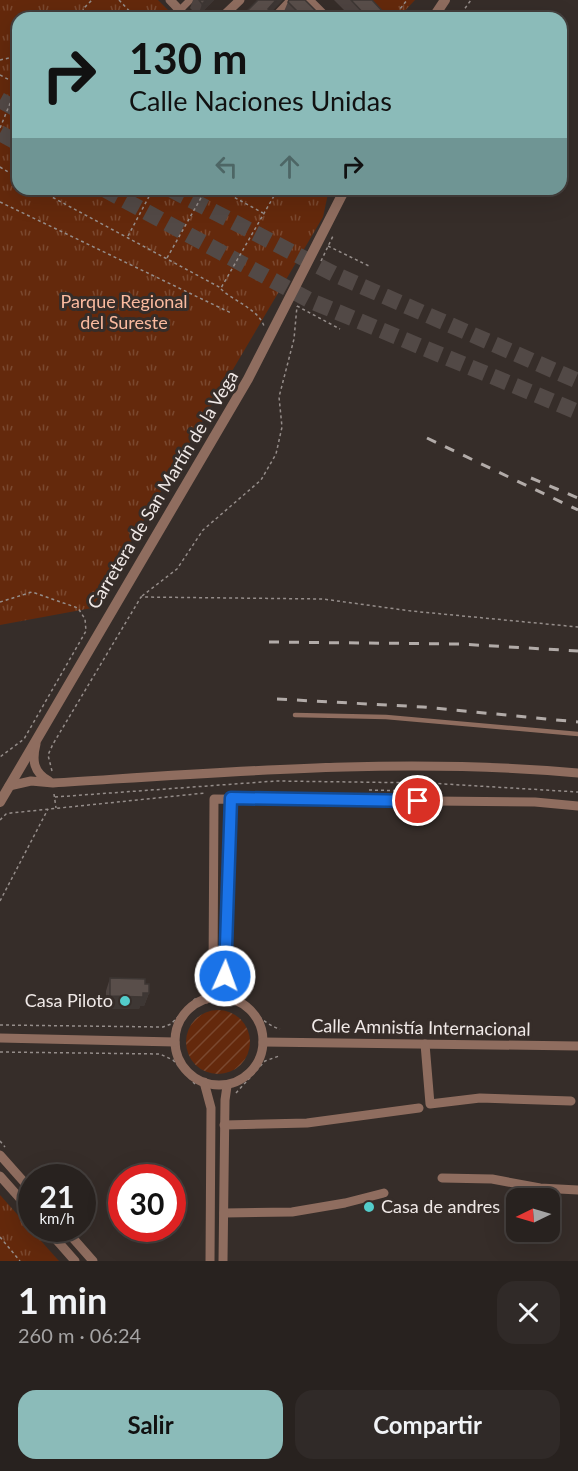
<!DOCTYPE html>
<html lang="es">
<head>
<meta charset="utf-8">
<style>
	:root { --surface:#28221f; --page:#302a28; --text:#f1f3f6; --muted:#a5a4a4; --line:#443f3d; --accent:#8bbbb9 }
	body { margin:0; font-family:Lato,sans-serif; background:var(--page); color:var(--text); height:100vh; display:flex; flex-direction:column; font-size:22px; white-space:nowrap }
	* { box-sizing:border-box; margin:0 }
	p { font-size:20px; color:var(--muted) }
	.icon { flex:none; width:33px; height:33px; fill:none; stroke:currentColor; stroke-width:2; stroke-linecap:round; stroke-linejoin:round }
	.map { position:relative; height:1261px; overflow:hidden }
	.side { display:flex; flex-direction:column; background:var(--surface); flex:1 }
	.side>* { flex:none }
	.top-card { position:absolute; left:12px; top:12px; width:555px; height:183px; border-radius:18px; box-shadow:0 6px 24px #0002,0 0 0 2px var(--line); background:#8bbbb9; color:#111; overflow:hidden }
	.needle { width:39px; rotate:265deg }
	.buttons { position:absolute; left:506px; top:1188px; display:grid; gap:12px }
	.buttons a { display:grid; place-items:center; width:54px; height:54px; border-radius:12px; background:var(--surface); box-shadow:0 6px 24px #0002,0 0 0 2px var(--line); font-size:30px }
	.speed { position:absolute; left:18px; top:1164px; display:flex; gap:12px; font-size:30px; font-weight:700; text-align:center }
	.speed>* { display:grid; place-content:center; width:78px; height:78px; border-radius:50%; background:var(--surface); box-shadow:0 6px 24px #0002,0 0 0 2px var(--line); line-height:1 }
	.speed small { font-size:15px; font-weight:400 }
	.speed .limit { border:9px solid #d22; background:#fff; color:#111 }
	.pin { position:absolute; display:grid; place-items:center; width:51px; height:51px; color:#fff; margin:-26px; border:3px solid #fff; border-radius:50%; box-shadow:0 2px 6px #0007 }
	.me { position:absolute; width:66px; margin:-33px; rotate:2deg; stroke-linejoin:round; filter:drop-shadow(0 0 4px #0008) }
	.turn { display:flex; align-items:center; gap:21px; height:126px; padding:0 18px; font-size:27px }
	.turn .icon { width:78px; height:78px; stroke-width:2.5 }
	.turn b { display:block; font-size:42px; line-height:51px }
	.lanes { display:flex; align-items:center; height:57px; padding:0 18px; background:#0003; justify-content:center; gap:30px; direction:ltr }
	.lanes .off { opacity:.35 }
	.round { display:grid; place-items:center; flex:none; width:63px; height:63px; border-radius:18px; background:var(--page) }
	.overview { display:flex; align-items:center; justify-content:space-between; height:102px; padding:0 18px }
	h1 { font-size:36px; font-weight:700; line-height:45px }
	.action { display:flex; gap:12px; margin-top:auto; padding:12px 18px }
	.action a { flex:1; height:69px; border-radius:18px; background:var(--accent); color:#111; font-size:24px; font-weight:700; line-height:69px; text-align:center }
	.action a+a { background:var(--page); color:var(--text) }
	.map>svg:first-child { display:block }
</style>
</head>
<body>
<div class="map">
<svg width="578" height="1261" viewBox="0 0 578 1261">
	<defs>
		<pattern id="park-tufts" width="24" height="20" patternUnits="userSpaceOnUse" patternTransform="scale(1.5)"><rect width="24" height="20" fill="#64290c"/><path d="M3 7l-1-3M5 7V3M7 7l1-3M15 17l-1-3M17 17v-4M19 17l1-3" fill="none" stroke="#7a482f"/></pattern>
		<pattern id="garden-furrows" width="10" height="10" patternUnits="userSpaceOnUse" patternTransform="scale(1.5)"><rect width="10" height="10" fill="#64290c"/><path d="M-1 1l2-2M0 10L10 0M9 11l2-2" fill="none" stroke="#7a482f"/></pattern>
	</defs>
	<rect width="100%" height="100%" fill="#362d29"/>
	<g fill="url(#park-tufts)">
		<polygon points="0,0 158,0 176,18 18,18 18,189 329,189 323,217 92,608 0,625"/>
		<polygon points="364,0 415,0 398,18 382,18"/>
		<polygon points="0,1195 59,1261 0,1261"/>
	</g>
	<circle fill="url(#garden-furrows)" cx="218" cy="1042" r="32"/>
	<g fill="none" stroke-linecap="round" stroke-linejoin="round">
		<g stroke="#524946" stroke-width="16" stroke-dasharray="16 8" stroke-linecap="butt">
			<polyline points="0,100 18,110"/>
			<polyline points="0,133 18,143"/>
			<polyline points="104,189 311,301 578,412"/>
			<polyline points="170,189 334,274 578,381"/>
		</g>
		<g stroke="#958d8a" stroke-width="1.5" stroke-dasharray="3 3" stroke-linecap="butt">
			<polyline points="119,0 136,18"/>
			<polyline points="76,18 82,10"/>
			<polyline points="86,18 83,9 92,0"/>
			<polyline points="393,18 407,0"/>
			<polyline points="458,18 471,0"/>
			<polyline points="0,60 18,56"/>
			<polyline points="0,75 17,84"/>
			<polyline points="0,128 18,84"/>
			<polyline points="0,167 18,178"/>
			<polyline points="37,189 221,288 278,189"/>
			<polyline points="219,189 263,213"/>
			<polyline points="50,196 56,189"/>
			<polyline points="0,202 231,313"/>
			<polyline points="128,236 153,189"/>
			<polyline points="328,246 371,267"/>
			<polyline points="167,258 206,189"/>
			<polyline points="321,261 333,236"/>
			<path d="M221 289C235 302 258 309 264 326"/>
			<polyline points="297,306 340,329"/>
			<polyline points="142,596 177,569 203,530 261,480 276,454 282,427 279,397 294,339 297,306"/>
			<polyline points="0,602 32,592 78,608 85,619 86,631 24,739 0,757"/>
			<polyline points="52,771 48,755 53,744 141,597 323,599 411,611 578,627"/>
			<polyline points="369,790 415,791"/>
			<polyline points="54,794 56,808"/>
			<polyline points="55,797 276,781 428,783 578,792"/>
			<polyline points="0,820 6,814 11,813 205,793"/>
			<polyline points="0,901 48,809"/>
			<path d="M237 989C242 1003 266 1026 280 1029"/>
			<polyline points="0,1025 163,1027 171,1024 197,997"/>
			<polyline points="0,1052 160,1054 173,1060 195,1084"/>
			<polyline points="236,1093 265,1061 279,1056"/>
			<polyline points="0,1141 5,1147"/>
			<polyline points="0,1237 20,1261"/>
		</g>
		<polyline stroke="#8f6d5f" stroke-width="4.5" points="295,715 386,717 578,734"/>
		<g stroke="#8f6d5f" stroke-width="7">
			<polyline points="180,10 190,0"/>
			<polyline points="273,18 290,0"/>
		</g>
		<g stroke="#8f6d5f" stroke-width="9">
			<polyline points="170,0 187,18"/>
			<polyline points="309,0 327,18"/>
			<polyline points="221,18 240,0"/>
			<path d="M36 744C32 760 33 772 49 781"/>
			<path d="M9 786 31 781 53 783C228 772 403 757 578 773"/>
			<circle cx="219" cy="1041" r="44"/>
			<polyline points="227,997 231,798"/>
			<polyline points="206,999 213,976 214,799 535,802 578,806"/>
			<polyline points="0,1038 175,1042"/>
			<polyline points="263,1042 578,1046"/>
			<polyline points="425,1044 430,1104 480,1098 571,1101"/>
			<polyline points="204,1082 211,1108 210,1261"/>
			<polyline points="224,1125 307,1123 419,1108"/>
			<polyline points="0,1155 32,1191"/>
			<polyline points="0,1176 32,1212"/>
			<polyline points="442,1178 492,1179 540,1188 578,1190"/>
			<polyline points="224,1213 292,1212 345,1203 384,1193"/>
			<polyline points="46,1228 75,1261"/>
			<polyline points="64,1228 93,1261"/>
			<polyline points="223,1261 225,1100 227,1086"/>
		</g>
		<g stroke="#8f6d5f" stroke-width="10">
			<polyline points="433,18 445,0"/>
			<polyline points="0,802 248,379 345,189"/>
		</g>
		<g stroke="#b2aba8" stroke-width="3" stroke-dasharray="10 10" stroke-linecap="butt">
			<polyline points="427,438 578,510"/>
			<polyline points="531,478 578,498"/>
			<polyline points="269,642 459,644 578,651"/>
			<polyline points="277,699 423,707 578,722"/>
		</g>
	</g>
	<g fill="#4d4340">
		<polygon points="193,0 214,0 198,16 190,8"/>
		<polygon points="334,0 372,0 384,18 352,18"/>
		<polygon points="288,2 323,18 284,18 282,16"/>
		<polygon points="110,978 149,993 144,1006 140,1006 139,1009 106,1009 106,991"/>
	</g>
	<g fill="#3e3734">
		<polygon points="206,0 214,0 198,16 202,4"/>
		<polygon points="276,0 283,0 266,18 268,9"/>
		<polygon points="143,993 149,993 144,1006 140,1006 139,1009 106,1009 110,996"/>
	</g>
	<g fill="#594e4a" stroke="#3e3734" stroke-width="1.5">
		<polygon points="199,0 206,0 202,4"/>
		<polygon points="258,0 276,0 268,9 277,18 240,18"/>
		<polygon points="289,0 305,0 323,18 304,18 288,2"/>
		<polygon points="351,0 372,0 386,15 382,18 368,18"/>
		<polygon points="110,978 145,979 145,984 149,984 149,993 143,993 143,997 110,996"/>
	</g>
	<g fill="none" stroke-linecap="round" stroke-linejoin="round">
		<defs>
			<polyline id="route" points="225,976 231,798 418,801"/>
		</defs>
		<use href="#route" stroke="#114b97" stroke-width="15"/>
		<use href="#route" stroke="#1a73e8" stroke-width="10"/>
	</g>
	<g fill="#53cdcb" stroke="#362d29" stroke-width="2">
		<circle cx="125" cy="1001" r="6"/>
		<circle cx="369" cy="1207" r="6"/>
	</g>
	<g text-anchor="middle" stroke-width="6" stroke-linejoin="round" paint-order="stroke">
		<g font-size="18" fill="#faba9f" stroke="#362d29">
			<text x="124" y="308">Parque Regional<tspan x="124" dy="21">del Sureste</tspan></text>
		</g>
		<g font-size="18" fill="#f0e9e7" stroke="#362d29">
			<text transform="translate(163 490) rotate(-59)" y="6">Carretera de San Martín de la Vega</text>
			<text transform="translate(421 1028) rotate(1)" y="6">Calle Amnistía Internacional</text>
		</g>
		<g font-size="18" fill="#f0e9e7" stroke="#362d29" text-anchor="end">
			<text x="113" y="1007">Casa Piloto</text>
			<text x="381" y="1213" text-anchor="start">Casa de andres</text>
		</g>
	</g>
</svg>
<div class="buttons">
<a><svg class="needle" viewBox="-14 -14 28 28"><path d="M0-13l5 13h-10z" fill="#e53935"/><path d="M0 13l5-13h-10z" fill="#a5a4a4"/></svg></a>
</div>
<div class="speed"><div>21<small>km/h</small></div><div class="limit">30</div></div>
<div class="pin" style="left:418px;top:801px;background:#d93025"><svg class="icon" aria-label="arrive" viewBox="0 0 24 24"><path d="M6 21V4h12l-3 4 3 4H6"/></svg></div>
<svg class="me" style="left:225px;top:976px" viewBox="-20 -20 40 40"><circle r="17" fill="#1a73e8" stroke="#fff" stroke-width="3"/><path d="M0-11L8 9 0 5-8 9z" fill="#fff"/></svg>
<div class="top-card">
<div class="turn"><svg class="icon" aria-label="right" viewBox="0 0 24 24"><path d="M7 20v-9h11M14 6l5 5-5 5"/></svg><div><b>130 m</b>Calle Naciones Unidas</div></div>
<div class="lanes"><svg class="icon off" aria-label="left" viewBox="0 0 24 24"><path d="M17 20v-9H6M10 6l-5 5 5 5"/></svg><svg class="icon off" aria-label="ahead" viewBox="0 0 24 24"><path d="M12 20V5M6 11l6-6 6 6"/></svg><svg class="icon" aria-label="right" viewBox="0 0 24 24"><path d="M7 20v-9h11M14 6l5 5-5 5"/></svg></div>
</div>
</div>
<section class="side">
<div class="overview"><div><h1>1 min</h1><p>260 m · 06:24</p></div><a class="round"><svg class="icon" aria-label="close" viewBox="0 0 24 24"><path d="M6 6l12 12M18 6L6 18"/></svg></a></div>
<div class="action"><a>Salir</a><a>Compartir</a></div>
</section>
</body>
</html>
